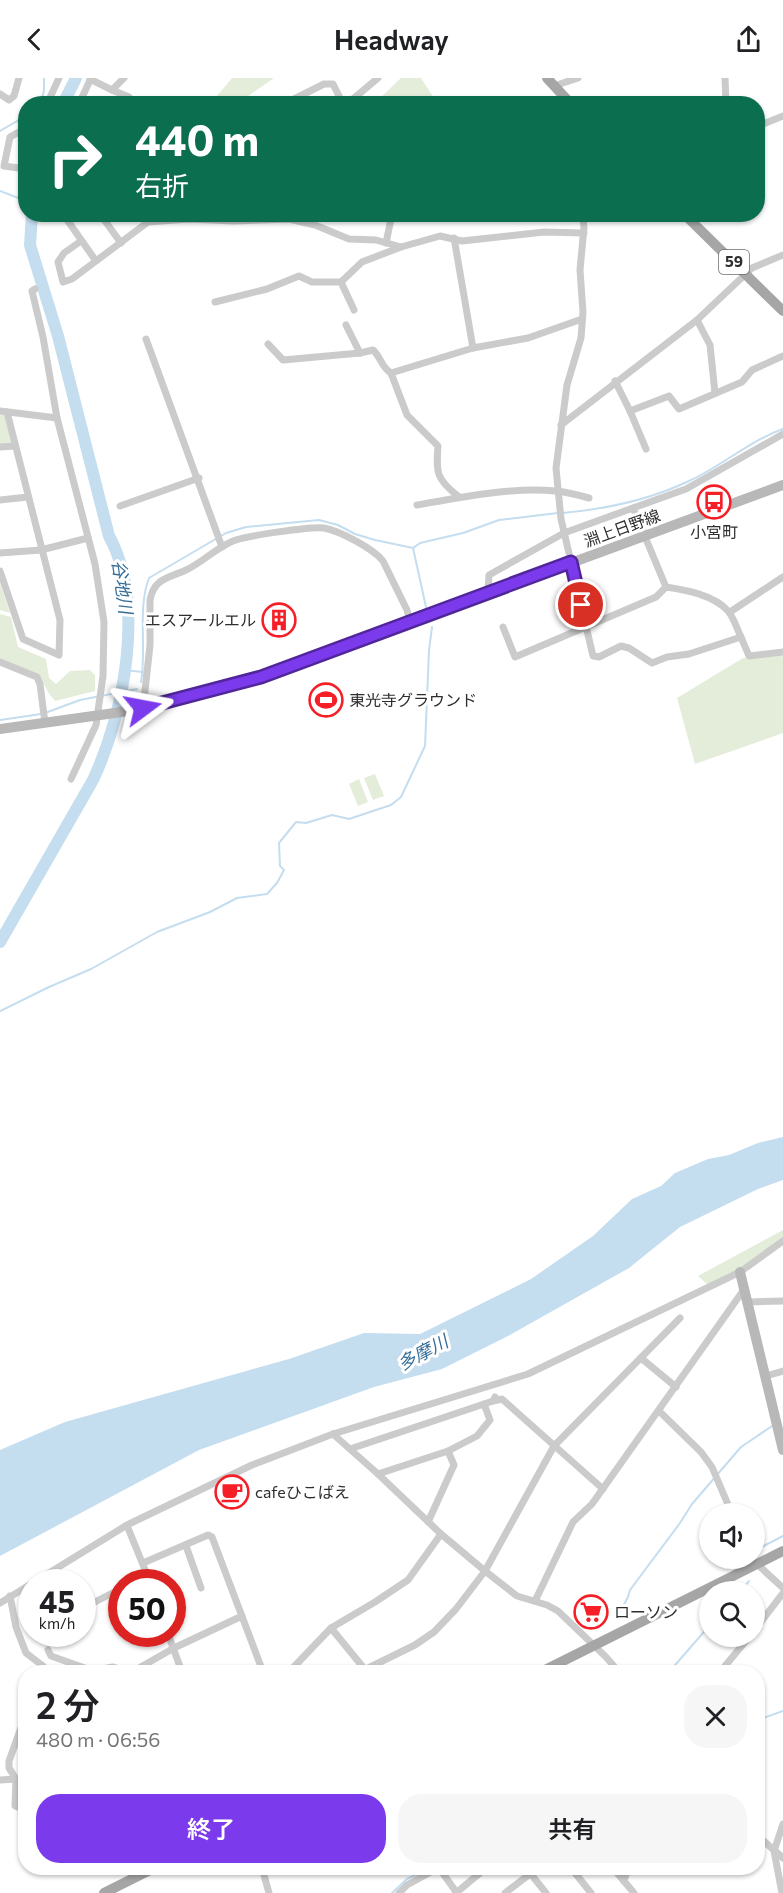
<!DOCTYPE html>
<html lang="ja">
<head>
<meta charset="utf-8">
<style>
	:root { --surface:#fff; --page:#f6f6f6; --text:#202124; --muted:#757577; --accent:#7c3aed }
	body { margin:0; font-family:Commissioner,"Noto Sans JP",sans-serif; background:var(--page); color:var(--text); height:100vh; display:flex; flex-direction:column; font-size:22px; white-space:nowrap }
	* { box-sizing:border-box; margin:0 }
	p { font-size:20px; color:var(--muted) }
	.icon { flex:none; width:33px; height:33px; fill:none; stroke:currentColor; stroke-width:2; stroke-linecap:round; stroke-linejoin:round }
	.map { position:relative; flex:1; overflow:hidden }
	.details { position:absolute; left:18px; top:1587px; width:747px; height:210px; display:flex; flex-direction:column; background:var(--surface); border-radius:24px; box-shadow:0 2px 4px #0004 }
	.details>* { flex:none }
	.top-card { position:absolute; left:18px; top:18px; width:747px; height:126px; border-radius:24px; box-shadow:0 2px 4px #0004; background:#0b6e4f; color:#fff; overflow:hidden }
	.buttons { position:absolute; left:699px; top:1425px; display:grid; gap:12px }
	.buttons a { display:grid; place-items:center; width:66px; height:66px; border-radius:50%; background:var(--surface); box-shadow:0 2px 4px #0004; font-size:30px }
	.speed { position:absolute; left:18px; top:1491px; display:flex; gap:12px; font-size:30px; font-weight:700; text-align:center }
	.speed>* { display:grid; place-content:center; width:78px; height:78px; border-radius:50%; background:var(--surface); box-shadow:0 2px 4px #0004; line-height:1 }
	.speed small { font-size:15px; font-weight:400 }
	.speed .limit { border:9px solid #d22; background:#fff; color:#111 }
	.pin { position:absolute; display:grid; place-items:center; width:51px; height:51px; color:#fff; margin:-26px; border:3px solid #fff; border-radius:50%; box-shadow:0 2px 6px #0007 }
	.me { position:absolute; width:66px; margin:-33px; rotate:77deg; stroke-linejoin:round; filter:drop-shadow(0 0 4px #0008) }
	.turn { display:flex; align-items:center; gap:21px; height:126px; padding:0 18px; font-size:27px }
	.turn .icon { width:78px; height:78px; stroke-width:2.5 }
	.turn b { display:block; font-size:42px; line-height:51px }
	.round { display:grid; place-items:center; flex:none; width:63px; height:63px; border-radius:24px; background:var(--page) }
	.overview { display:flex; align-items:center; justify-content:space-between; height:102px; padding:0 18px }
	h1 { font-size:36px; font-weight:600; line-height:45px }
	.primary-button { display:flex; gap:12px; margin-top:auto; padding:12px 18px }
	.primary-button a { flex:1; height:69px; border-radius:24px; background:var(--accent); color:#fff; font-size:24px; font-weight:600; line-height:69px; text-align:center }
	.primary-button a+a { background:var(--page); color:var(--text) }
	header { display:flex; justify-content:space-between; align-items:center; height:78px; padding:0 18px; background:var(--surface); font-size:27px; font-weight:600 }
	.map>svg:first-child { display:block }
</style>
</head>
<body>
<header><svg class="icon" aria-label="back" viewBox="0 0 24 24"><path d="M15 5l-7 7 7 7"/></svg>Headway<svg class="icon" aria-label="share" viewBox="0 0 24 24"><path d="M12 15V3M7 8l5-5 5 5M5 13v7h14v-7"/></svg></header>
<div class="map">
<svg width="783" height="1815" viewBox="0 0 783 1815">
	<rect width="100%" height="100%" fill="#fff"/>
	<g fill="#e4edda">
		<polygon points="232,0 274,0 238,25 211,25"/>
		<polygon points="401,0 421,0 437,25 375,25"/>
		<polygon points="0,333 7,334 15,368 0,369"/>
		<polygon points="0,505 10,535 0,532"/>
		<polygon points="0,536 11,539 18,569 46,581 49,600 56,606 70,593 90,592 95,597 95,613 55,623 48,614 41,600 0,582"/>
		<polygon points="783,576 783,655 695,686 677,620 743,580"/>
		<polygon points="375,696 384,718 373,722 364,700"/>
		<polygon points="359,701 368,724 358,728 349,706"/>
		<polygon points="783,1152 783,1160 741,1191 707,1206 698,1198"/>
	</g>
	<polygon fill="#c4ddef" points="783,1059 783,1102 758,1111 680,1149 629,1190 508,1258 442,1291 374,1309 199,1372 0,1478 0,1372 65,1344 289,1281 364,1255 420,1256 531,1201 593,1158 632,1121 661,1108 675,1095 708,1081 729,1077 758,1065"/>
	<g fill="none" stroke-linecap="round" stroke-linejoin="round">
		<g stroke="#c4ddef" stroke-width="2">
			<polyline points="40,26 44,13 44,0"/>
			<polyline points="0,53 26,38"/>
			<polyline points="0,113 26,123"/>
			<path d="M563 435C607 431 649 422 689 403 722 388 749 363 783 351"/>
			<polyline points="413,470 420,465 463,455 499,442 558,435"/>
			<polyline points="413,470 426,529"/>
			<polyline points="124,592 143,594"/>
			<path d="M141 604C147 570 137 532 149 500L226 455 246 449 319 442 338 447 355 456 375 462 413 470"/>
			<polyline points="45,635 80,622 137,611"/>
			<polyline points="0,642 41,636"/>
			<polyline points="0,933 49,909 91,891 157,854 210,834 237,820 267,816 277,805 284,792 280,788 279,765 296,744 306,745 332,737 349,741 391,727 401,719 425,668 429,572 432,549"/>
			<polyline points="754,1473 783,1458"/>
			<polyline points="740,1514 749,1503"/>
			<polyline points="616,1541 628,1519 630,1512 680,1445 692,1426 741,1369 772,1348"/>
			<polyline points="669,1594 710,1547"/>
			<polyline points="758,1642 783,1633"/>
			<polyline points="392,1815 407,1801 429,1790"/>
		</g>
		<g stroke="#c4ddef" stroke-width="12">
			<polyline points="63,26 76,0"/>
			<path d="M0 864 93 702C124 636 146 525 109 458L58 258 30 167 32 136"/>
		</g>
		<g stroke="#cbcbcb" stroke-width="7">
			<polyline points="725,0 726,26"/>
			<polyline points="90,1 112,12 124,0"/>
			<polyline points="554,8 578,0"/>
			<polyline points="112,12 129,19 133,26"/>
			<polyline points="0,16 9,22 14,18 19,0"/>
			<polyline points="47,26 59,0"/>
			<polyline points="79,26 91,0"/>
			<polyline points="284,26 324,6 333,6 343,26"/>
			<polyline points="347,26 378,0"/>
			<polyline points="758,48 783,38"/>
			<polyline points="26,50 10,59 4,88 26,91"/>
			<polyline points="63,136 96,183"/>
			<polyline points="100,136 121,165"/>
			<polyline points="141,136 148,144"/>
			<polyline points="582,136 584,149 580,192 583,234 581,260 567,307 556,390 561,441 593,578 599,579 621,568 629,570 652,585 667,579 689,576 741,559 749,578 783,574"/>
			<polyline points="454,160 473,270"/>
			<polyline points="81,163 64,175 58,184 63,204 72,201 148,144 189,141 233,143 289,141 315,147 349,161 376,162 401,169 440,158 462,163 544,154 584,155"/>
			<polyline points="386,165 392,136"/>
			<polyline points="341,204 354,232"/>
			<polyline points="35,211 32,213 43,259 57,340 95,486 104,544 103,598 96,647 71,701"/>
			<polyline points="215,224 267,211 299,198 312,204 341,204 362,184 401,169"/>
			<polyline points="697,242 710,267 715,315"/>
			<polyline points="346,247 360,275"/>
			<polyline points="146,261 222,469"/>
			<path d="M268 266 283 282 360 275 373 272C381 279 381 289 391 295L407 337 438 368C436 395 436 401 459 419"/>
			<polyline points="391,295 473,270 528,260 582,241"/>
			<polyline points="615,303 630,333 646,371"/>
			<polyline points="0,333 57,340"/>
			<polyline points="630,333 669,318 679,331 742,304 752,292 783,278"/>
			<polyline points="561,347 697,242 752,190 783,177"/>
			<polyline points="0,369 15,368"/>
			<polyline points="0,422 28,419"/>
			<path d="M417 427C462 419 510 409 556 413 567 414 578 417 589 420"/>
			<polyline points="120,428 199,400"/>
			<polyline points="0,475 41,472 88,460"/>
			<polyline points="0,493 23,561 59,577 60,542 7,334"/>
			<polyline points="666,509 633,430 686,411 783,356"/>
			<path d="M666 509C686 512 714 517 728 533 734 540 737 551 741 559"/>
			<polyline points="488,514 489,497 564,455 633,430"/>
			<polyline points="730,534 783,499"/>
			<polyline points="503,549 515,579 656,519 666,509"/>
			<polyline points="0,584 37,599 40,606 45,645"/>
			<path d="M143 631 150 567V522C154 500 169 500 186 492 203 484 216 470 233 463 245 458 312 448 324 450 340 453 374 471 383 483L407 532 410 544"/>
			<polyline points="749,1224 783,1223"/>
			<polyline points="641,1280 676,1309"/>
			<polyline points="766,1298 783,1293"/>
			<polyline points="493,1323 502,1321 603,1411"/>
			<polyline points="659,1333 701,1374 712,1389 732,1436"/>
			<polyline points="333,1356 378,1396 441,1456 485,1493 517,1518 547,1527 558,1533 606,1579 619,1594"/>
			<polyline points="350,1371 493,1323 495,1319"/>
			<polyline points="448,1373 477,1358 490,1342 484,1326"/>
			<polyline points="378,1396 448,1373 454,1387 428,1444"/>
			<polyline points="128,1450 150,1504"/>
			<polyline points="186,1468 201,1510"/>
			<polyline points="143,1485 208,1457 212,1459 263,1594"/>
			<polyline points="757,1486 783,1510"/>
			<polyline points="132,1504 147,1496"/>
			<polyline points="10,1518 16,1549 26,1575 43,1588"/>
			<polyline points="535,1523 573,1444 592,1426 745,1210"/>
			<polyline points="0,1525 127,1447 252,1387 333,1356 528,1296 740,1194 783,1163"/>
			<polyline points="93,1525 122,1510"/>
			<polyline points="331,1550 367,1594"/>
			<polyline points="754,1553 783,1515"/>
			<polyline points="168,1556 182,1594"/>
			<polyline points="48,1572 51,1578 96,1594"/>
			<polyline points="101,1594 102,1591 113,1589 129,1594"/>
			<polyline points="132,1594 174,1570 242,1538"/>
			<polyline points="170,1594 181,1590"/>
			<polyline points="289,1594 331,1550 375,1524 408,1502 441,1456"/>
			<polyline points="360,1594 415,1567 434,1554 456,1531 485,1493 554,1368 680,1240"/>
			<polyline points="720,1594 750,1558"/>
			<polyline points="16,1701 15,1728 26,1732"/>
			<polyline points="0,1702 16,1701 9,1690 9,1683 26,1636"/>
			<polyline points="758,1758 783,1780"/>
			<polyline points="262,1790 269,1815"/>
			<polyline points="439,1790 457,1815"/>
			<polyline points="571,1790 591,1815"/>
			<polyline points="613,1790 634,1815"/>
			<polyline points="530,1795 546,1815"/>
			<polyline points="624,1803 628,1790"/>
			<polyline points="399,1815 407,1807 438,1790"/>
			<polyline points="456,1815 486,1790"/>
			<polyline points="505,1815 538,1790"/>
			<polyline points="782,1815 774,1773 783,1746"/>
		</g>
		<g stroke="#b8b8b8" stroke-width="10">
			<polyline points="0,651 143,631 261,599 783,407"/>
			<polyline points="740,1194 783,1372"/>
		</g>
		<g stroke="#a6a6a6" stroke-width="10">
			<polyline points="547,0 571,26"/>
			<polyline points="684,136 783,233"/>
			<polyline points="541,1594 783,1473"/>
			<polyline points="104,1815 154,1790"/>
		</g>
	</g>
	<g fill="none" stroke-linecap="round" stroke-linejoin="round">
		<defs>
			<polyline id="route" points="143,630 261,599 571,484 581,527"/>
		</defs>
		<use href="#route" stroke="#51269a" stroke-width="15"/>
		<use href="#route" stroke="#7c3aed" stroke-width="10"/>
	</g>
	<defs>
		<symbol id="bus-ring" viewBox="-11 -11 22 22"><circle r="9.5" fill="#fff" stroke="#f61f27" stroke-width="1.5"/><path d="M-5-6H5V4H4V6H2V4H-2V6H-4V4H-5ZM-3.5-4V0h7V-4ZM-3.5 1.2v1.5H-2V1.2ZM2 1.2v1.5H3.5V1.2Z" fill="#f61f27"/></symbol>
		<symbol id="building-ring" viewBox="-11 -11 22 22"><circle r="9.5" fill="#fff" stroke="#f61f27" stroke-width="1.5"/><path d="M-4-6H4V6H1V3H-1V6H-4ZM-2.5-4.3h1.7v1.8h-1.7ZM.8-4.3h1.7v1.8H.8ZM-2.5-1h1.7V.8h-1.7ZM.8-1h1.7V.8H.8Z" fill="#f61f27"/></symbol>
		<symbol id="stadium-ring" viewBox="-11 -11 22 22"><circle r="9.5" fill="#fff" stroke="#f61f27" stroke-width="1.5"/><path d="M0-5a6.5 5 0 1 0 0 10a6.5 5 0 1 0 0-10ZM-3.5-1.8h7v3.6h-7Z" fill="#f61f27"/></symbol>
		<symbol id="cafe-ring" viewBox="-11 -11 22 22"><circle r="9.5" fill="#fff" stroke="#f61f27" stroke-width="1.5"/><path d="M-5.5-4.5H6V0H3Q3 3.5 0 3.5H-2.5Q-5.5 3.5-5.5 0ZM3-3.2v2h1.7v-2ZM-6 4.5H4V6H-6Z" fill="#f61f27"/></symbol>
		<symbol id="supermarket-ring" viewBox="-11 -11 22 22"><circle r="9.5" fill="#fff" stroke="#f61f27" stroke-width="1.5"/><path d="M-6-5.5h2.5l.6 2H6L4.5 2H-2.5L-4.4-4H-6ZM-1.5 3.2a1.3 1.3 0 1 0 .1 0ZM3 3.2a1.3 1.3 0 1 0 .1 0Z" fill="#f61f27"/></symbol>
	</defs>
	<g fill-rule="evenodd">
		<use href="#bus-ring" x="695" y="405" width="38" height="38"/>
		<use href="#building-ring" x="260" y="523" width="38" height="38"/>
		<use href="#stadium-ring" x="307" y="603" width="38" height="38"/>
		<use href="#cafe-ring" x="213" y="1395" width="38" height="38"/>
		<use href="#supermarket-ring" x="572" y="1515" width="38" height="38"/>
	</g>
	<g text-anchor="middle" stroke-width="6" stroke-linejoin="round" paint-order="stroke">
		<rect fill="#fff" stroke="#6d6d6d" stroke-width="1.5" x="719" y="172" width="30" height="24" rx="4.5"/>
		<g font-size="15" font-weight="bold" fill="#2e2e2e">
			<text x="734" y="189">59</text>
		</g>
		<g font-size="16" fill="#2e2e2e" stroke="#fff">
			<text transform="translate(622 450) rotate(-20)" y="6">淵上日野線</text>
		</g>
		<g font-size="16" fill="#2e2e2e" stroke="#fff" text-anchor="start">
			<text x="714" y="460" text-anchor="middle">小宮町</text>
			<text x="256" y="548" text-anchor="end">エスアールエル</text>
			<text x="349" y="628">東光寺グラウンド</text>
			<text x="255" y="1420">cafeひこばえ</text>
			<text x="614" y="1540">ローソン</text>
		</g>
		<g font-size="18" font-style="italic" fill="#346e98" stroke="#fff">
			<text transform="translate(122 509) rotate(82)" y="6">谷地川</text>
			<text transform="translate(423 1275) rotate(-28)" y="6">多摩川</text>
		</g>
	</g>
</svg>
<div class="buttons">
<a><svg class="icon" aria-label="sound" viewBox="0 0 24 24"><path d="M4 9h4l5-4v14l-5-4H4zM17 9q2 3 0 6"/></svg></a>
<a><svg class="icon" aria-label="search" viewBox="0 0 24 24"><circle cx="10" cy="10" r="6"/><path d="M15 15l6 6"/></svg></a>
</div>
<div class="speed"><div>45<small>km/h</small></div><div class="limit">50</div></div>
<div class="pin" style="left:581px;top:527px;background:#d93025"><svg class="icon" aria-label="arrive" viewBox="0 0 24 24"><path d="M6 21V4h12l-3 4 3 4H6"/></svg></div>
<svg class="me" style="left:143px;top:630px" viewBox="-20 -20 40 40"><path d="M0-17L14 15 0 8-14 15z" fill="#7c3aed" stroke="#fff" stroke-width="4"/></svg>
<div class="top-card">
<div class="turn"><svg class="icon" aria-label="right" viewBox="0 0 24 24"><path d="M7 20v-9h11M14 6l5 5-5 5"/></svg><div><b>440 m</b>右折</div></div>
</div>
<section class="details">
<div class="overview"><div><h1>2 分</h1><p>480 m · 06:56</p></div><a class="round"><svg class="icon" aria-label="close" viewBox="0 0 24 24"><path d="M6 6l12 12M18 6L6 18"/></svg></a></div>
<div class="primary-button"><a>終了</a><a>共有</a></div>
</section>
</div>
</body>
</html>
